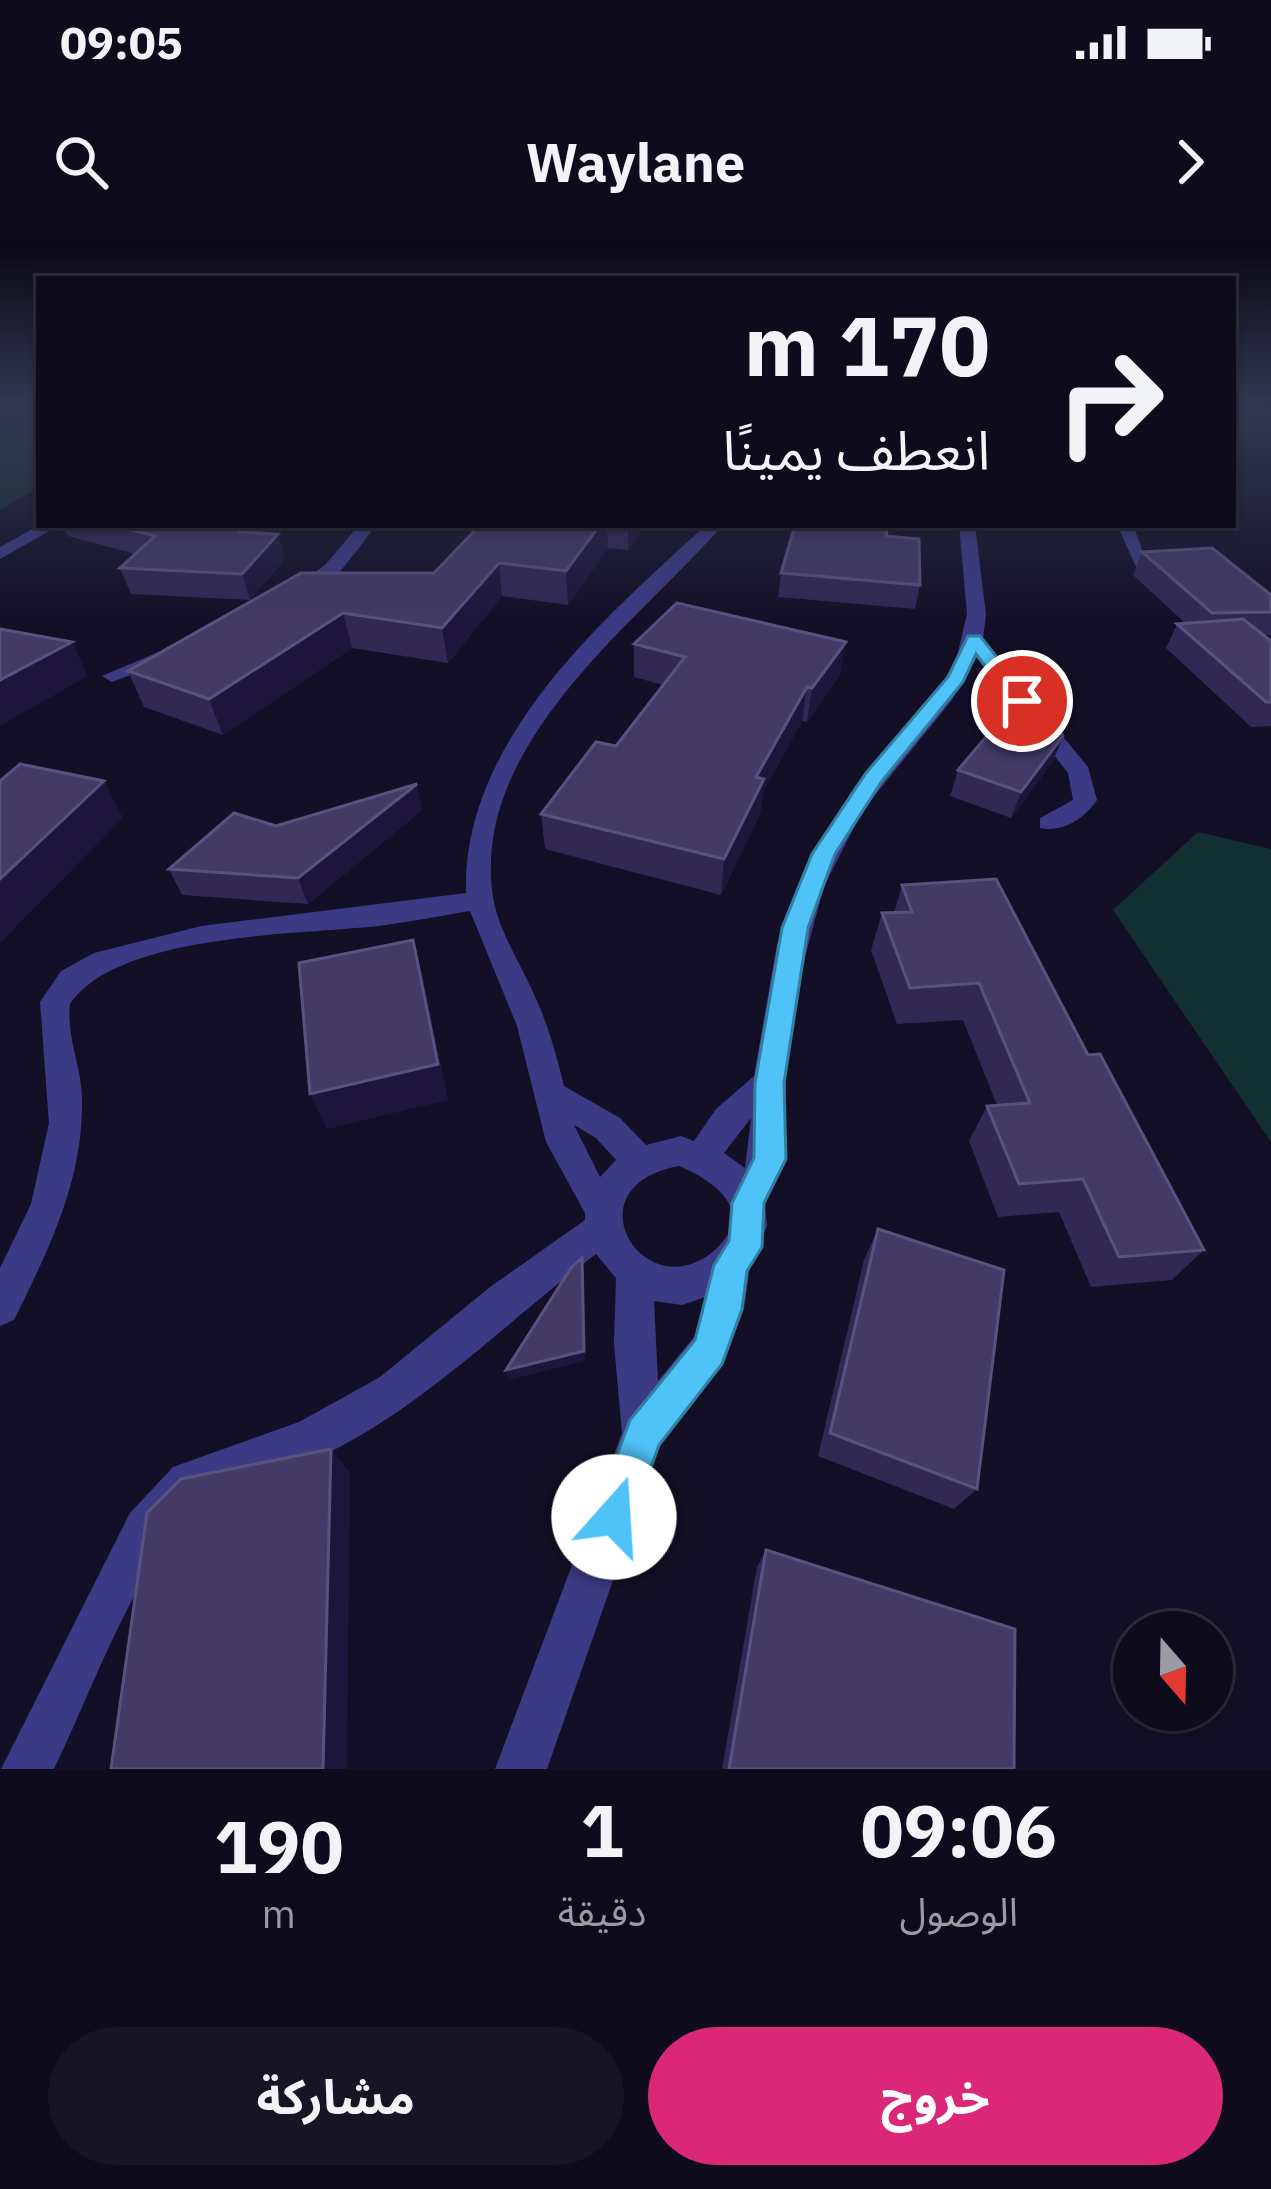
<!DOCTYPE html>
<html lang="ar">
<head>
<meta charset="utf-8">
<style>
	:root { --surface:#0e0b1c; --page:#171425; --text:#f1f3f6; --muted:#9b9ba3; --line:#2e2b3b; --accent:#db2777 }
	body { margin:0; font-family:"IBM Plex Sans","Noto Sans Arabic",sans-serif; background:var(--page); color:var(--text); direction:rtl; height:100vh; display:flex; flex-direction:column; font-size:45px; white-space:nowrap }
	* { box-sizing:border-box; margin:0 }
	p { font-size:39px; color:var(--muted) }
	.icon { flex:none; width:66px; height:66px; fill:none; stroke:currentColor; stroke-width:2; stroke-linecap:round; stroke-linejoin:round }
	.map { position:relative; height:1529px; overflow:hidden; direction:ltr }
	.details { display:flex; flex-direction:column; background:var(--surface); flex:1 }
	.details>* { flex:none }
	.top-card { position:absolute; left:36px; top:36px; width:1200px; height:252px; border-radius:0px; box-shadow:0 3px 9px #0004,0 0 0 3px var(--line); direction:rtl; background:#0e0b1c; color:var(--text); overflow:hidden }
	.needle { width:78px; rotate:160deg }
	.fabs { position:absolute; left:1113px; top:1371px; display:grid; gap:24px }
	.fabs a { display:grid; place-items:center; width:120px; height:120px; border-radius:50%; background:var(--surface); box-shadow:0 3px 9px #0004,0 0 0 3px var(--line); font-size:60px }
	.pin { position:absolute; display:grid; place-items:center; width:102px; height:102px; color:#fff; margin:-51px; border:6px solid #fff; border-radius:50%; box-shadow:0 3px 12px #0007 }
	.me { position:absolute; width:132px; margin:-66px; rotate:19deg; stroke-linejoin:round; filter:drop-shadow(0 0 9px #0008) }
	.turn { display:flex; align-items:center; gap:42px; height:252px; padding:0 48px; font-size:54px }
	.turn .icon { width:156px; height:156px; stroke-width:2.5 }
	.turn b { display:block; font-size:84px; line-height:102px }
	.eta { display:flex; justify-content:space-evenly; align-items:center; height:204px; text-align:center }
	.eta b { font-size:72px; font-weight:700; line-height:84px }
	.action { display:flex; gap:24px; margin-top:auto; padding:24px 48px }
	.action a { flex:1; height:138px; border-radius:72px; background:var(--accent); color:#fff; font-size:48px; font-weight:700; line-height:138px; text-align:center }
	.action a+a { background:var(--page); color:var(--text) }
	.status { display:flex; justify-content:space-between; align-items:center; height:84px; padding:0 60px; background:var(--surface); direction:ltr }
	.status svg { height:33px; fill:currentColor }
	header { display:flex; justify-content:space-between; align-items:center; height:156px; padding:0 48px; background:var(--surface); font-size:54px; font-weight:700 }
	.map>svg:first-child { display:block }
</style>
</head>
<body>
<div class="status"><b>09:05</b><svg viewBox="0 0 49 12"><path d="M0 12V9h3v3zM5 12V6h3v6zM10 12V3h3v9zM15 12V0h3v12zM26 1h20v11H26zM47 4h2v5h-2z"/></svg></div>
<header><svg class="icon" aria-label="forward" viewBox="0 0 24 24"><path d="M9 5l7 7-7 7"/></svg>Waylane<svg class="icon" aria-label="search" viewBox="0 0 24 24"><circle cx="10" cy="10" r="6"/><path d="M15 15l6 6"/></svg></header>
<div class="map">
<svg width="1271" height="1529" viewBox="0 0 1271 1529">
	<rect width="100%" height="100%" fill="#130f26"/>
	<g fill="#12302f">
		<polygon points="0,168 39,168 39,247 0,270"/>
		<polygon points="1198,592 1271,609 1271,902 1113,670"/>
	</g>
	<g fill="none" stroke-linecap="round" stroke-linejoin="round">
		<g fill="#3d3a85" fill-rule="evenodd">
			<polygon points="40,285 60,285 0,319 0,307"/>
			<path d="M359 285H376C357 310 322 364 288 361V353L326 324Z"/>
			<path d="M706 285H723C635 385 470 504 493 657 498 689 519 721 532 750 547 781 556 813 564 846L620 878 646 905 681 896 694 901 716 869 754 836 777 704 816 607 855 546 937 451 956 421 967 374 959 285H975L986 374 983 399 1088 527 1097 560C1085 578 1063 593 1040 588V578L1073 560 1068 533 977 417 952 460 863 570 824 646 798 743 786 840 784 912 765 965 767 986 750 1026 744 1069 723 1125 660 1206 547 1529H495L622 1193 614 1104 616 1038 596 1014C506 1082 426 1165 324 1215 292 1231 220 1241 197 1265 133 1332 95 1444 54 1529H1L130 1273 173 1227 299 1182 380 1137 490 1047 585 980V973L546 902 517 786 470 671C439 676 409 682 378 686 298 695 118 693 70 764 66 796 81 825 82 857 84 939 49 1009 14 1080L0 1086V1028L31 964 49 883 40 762 61 731 94 713 201 686 466 653C462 501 602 380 706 285ZM751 878 745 928 724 913ZM574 885 596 898 616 920 600 937ZM679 926C712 940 756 969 718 1007 648 1075 565 947 679 926ZM708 1056 694 1097 658 1141 654 1061 682 1065Z"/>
			<polygon points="1117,285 1133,285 1150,331 1138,331"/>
			<polygon points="168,408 175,410 175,418 112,442 102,436"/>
		</g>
	</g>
	<g fill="#312854">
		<polygon points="62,285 269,285 264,293 278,294 285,319 250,360 131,354 120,328 135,314 68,296"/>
		<polygon points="480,285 644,285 628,310 608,308 568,365 502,356 448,423 352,408 223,495 144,467 128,431 434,333"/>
		<polygon points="886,296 920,345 915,369 778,357 781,333"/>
		<polygon points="1142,312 1271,355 1271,395 1264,395 1271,401 1271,486 1251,487 1166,408 1177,384 1185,383 1133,335"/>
		<polygon points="634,404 840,435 807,482 802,481 763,552 760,574 721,655 545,609 541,574 616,506 663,445 634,437"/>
		<polygon points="1063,496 1053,521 1011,578 950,556 958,530"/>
		<polygon points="422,570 308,664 182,655 169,629 276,586"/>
		<polygon points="902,645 1088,815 1204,1010 1172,1040 1091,1047 1059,972 998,977 969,901 987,866 997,865 963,780 897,784 871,710 882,673 894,673"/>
		<polygon points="878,989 977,1249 954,1269 818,1216 864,1020"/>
		<polygon points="766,1310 1014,1529 722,1529 757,1327"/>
	</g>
	<g fill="#1d163a">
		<polygon points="245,285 269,285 248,317 240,292"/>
		<polygon points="600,285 607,285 608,308 568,365 566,331"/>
		<polygon points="628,285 644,285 628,310"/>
		<polygon points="278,294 285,319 250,360 242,334"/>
		<polygon points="499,323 502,356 448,423 442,388"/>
		<polygon points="343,373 352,408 223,495 209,459"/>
		<polygon points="72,402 88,436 0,486 0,440"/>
		<polygon points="846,402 840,435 807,482 812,448"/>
		<polygon points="807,447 802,481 763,552 760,574 721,655 724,619 756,537"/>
		<polygon points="1063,496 1053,521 1011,578 1021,552"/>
		<polygon points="104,541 123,578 0,703 0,639"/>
		<polygon points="417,544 422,570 308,664 298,638"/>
		<polygon points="413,700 423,737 448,860 327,889 310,854"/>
		<polygon points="584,1029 585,1121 509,1140 506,1130"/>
		<polygon points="331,1209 350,1232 347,1529 323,1529"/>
	</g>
	<g fill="#433a66" stroke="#5a527e" stroke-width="3">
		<polygon points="111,285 245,285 240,292 278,294 242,334 120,328 155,296"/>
		<polygon points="480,285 600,285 566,331 499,323 442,388 343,373 209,459 128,431 301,333 434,333"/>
		<polygon points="795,285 888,285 886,296 919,299 920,345 781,333"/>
		<polygon points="1212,308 1271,355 1271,372 1212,373 1142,312"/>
		<polygon points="677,363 846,402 812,448 807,447 756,537 764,539 724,619 541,574 596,502 616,506 685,417 634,404"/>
		<polygon points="1243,379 1271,401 1271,462 1266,462 1177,384"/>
		<polygon points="0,389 72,402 0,440"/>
		<polygon points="1007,472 1058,489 1063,496 1021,552 958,530"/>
		<polygon points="20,524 104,541 0,639 0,541"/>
		<polygon points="417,544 298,638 169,629 234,573 276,586"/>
		<polygon points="996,639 1088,815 1100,814 1204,1010 1119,1017 1083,939 1019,944 987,866 1030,863 979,743 910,748 882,673 912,672 902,645"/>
		<polygon points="413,700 438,824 310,854 299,723"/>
		<polygon points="878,989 1004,1030 977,1249 830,1193"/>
		<polygon points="582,1018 584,1111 506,1130 571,1028"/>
		<polygon points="331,1209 323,1529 111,1529 147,1273 181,1239"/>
		<polygon points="766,1310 1015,1389 1014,1529 729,1529"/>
	</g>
	<linearGradient id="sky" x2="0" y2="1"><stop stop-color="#0a0815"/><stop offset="0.44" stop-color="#333752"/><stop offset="1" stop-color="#333752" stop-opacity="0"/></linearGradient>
	<rect width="1271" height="382" fill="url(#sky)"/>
	<polygon fill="#4fc3f7" stroke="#337fa1" stroke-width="3" points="968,396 980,396 1032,461 1015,466 976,414 963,442 882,541 835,614 808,688 784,843 786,919 764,963 762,1007 747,1031 742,1069 722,1124 659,1205 628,1291 614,1297 600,1291 594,1277 630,1180 695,1100 714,1025 729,1001 732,963 754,918 755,843 782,688 812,614 866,533 948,437"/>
</svg>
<div class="fabs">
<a><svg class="needle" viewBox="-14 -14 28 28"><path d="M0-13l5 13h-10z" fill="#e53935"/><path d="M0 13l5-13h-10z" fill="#9b9ba3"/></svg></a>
</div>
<div class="pin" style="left:1022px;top:461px;background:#d93025"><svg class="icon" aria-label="arrive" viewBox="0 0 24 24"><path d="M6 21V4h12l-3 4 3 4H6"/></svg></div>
<svg class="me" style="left:614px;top:1277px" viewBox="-20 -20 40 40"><circle r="19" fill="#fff"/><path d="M0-13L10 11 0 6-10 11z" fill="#4fc3f7"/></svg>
<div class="top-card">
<div class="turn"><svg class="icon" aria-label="right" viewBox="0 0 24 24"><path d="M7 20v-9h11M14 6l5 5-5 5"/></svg><div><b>170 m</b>انعطف يمينًا</div></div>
</div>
</div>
<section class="details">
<div class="eta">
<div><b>09:06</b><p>الوصول</p></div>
<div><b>1</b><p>دقيقة</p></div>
<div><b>190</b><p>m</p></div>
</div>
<div class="action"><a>خروج</a><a>مشاركة</a></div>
</section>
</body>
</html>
